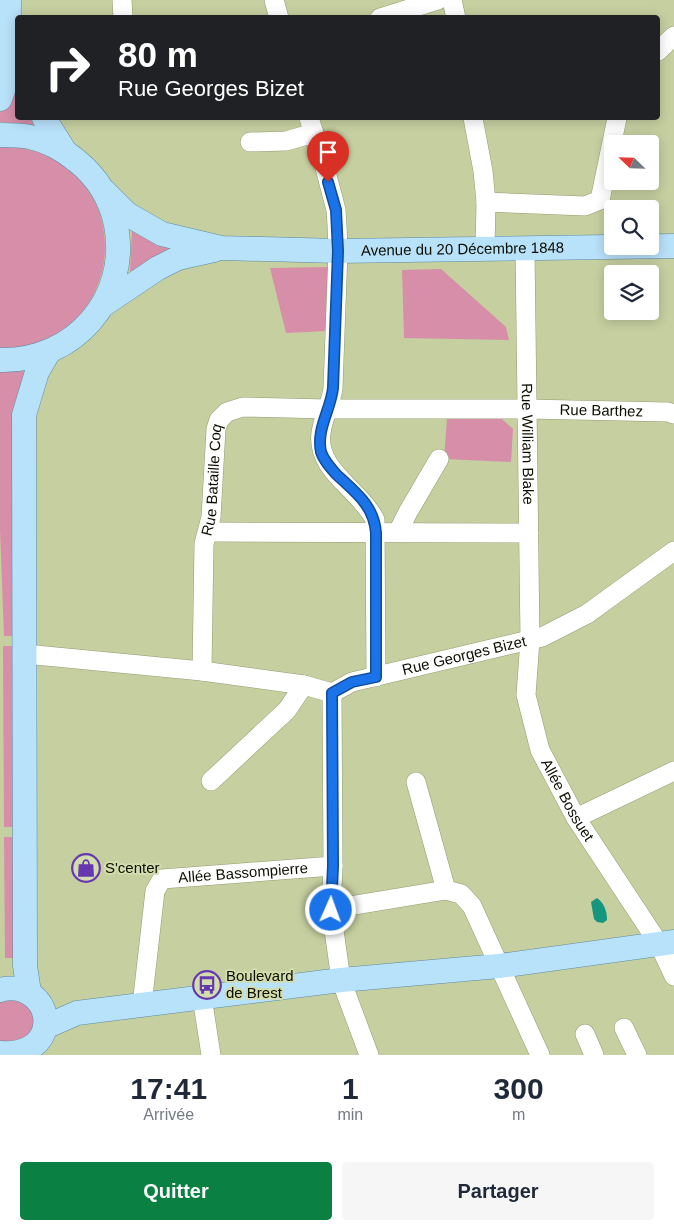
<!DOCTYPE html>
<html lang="fr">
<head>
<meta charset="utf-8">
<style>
	:root { --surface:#fff; --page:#f6f6f7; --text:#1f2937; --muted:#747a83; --accent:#0b8043 }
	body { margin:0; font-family:Helvetica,sans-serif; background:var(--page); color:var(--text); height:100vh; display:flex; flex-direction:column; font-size:19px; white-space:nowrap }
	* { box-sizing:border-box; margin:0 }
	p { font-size:16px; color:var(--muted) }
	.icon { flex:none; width:28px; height:28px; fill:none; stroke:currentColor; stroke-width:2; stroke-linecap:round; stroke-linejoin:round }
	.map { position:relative; height:1055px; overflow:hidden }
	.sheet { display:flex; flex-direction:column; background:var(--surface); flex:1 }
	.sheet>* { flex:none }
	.hud { position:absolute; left:15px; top:15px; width:645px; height:105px; border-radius:5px; box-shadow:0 2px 12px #0003; background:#202124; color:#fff; overflow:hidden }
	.needle { width:32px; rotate:293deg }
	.tools { position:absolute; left:604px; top:135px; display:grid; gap:10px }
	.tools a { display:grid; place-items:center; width:55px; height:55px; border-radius:5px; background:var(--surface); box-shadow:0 2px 12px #0003; font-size:25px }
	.pin { position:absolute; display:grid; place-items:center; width:42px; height:42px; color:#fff; margin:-51px -21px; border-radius:50% 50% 50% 0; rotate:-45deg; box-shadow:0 0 5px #0007 }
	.pin .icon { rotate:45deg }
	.me { position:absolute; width:55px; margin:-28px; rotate:2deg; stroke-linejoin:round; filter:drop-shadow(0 0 4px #0008) }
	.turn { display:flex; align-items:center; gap:18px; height:105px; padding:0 20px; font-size:22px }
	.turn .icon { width:65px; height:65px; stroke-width:2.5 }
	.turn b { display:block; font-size:35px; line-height:42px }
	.eta { display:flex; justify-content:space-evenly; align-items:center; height:85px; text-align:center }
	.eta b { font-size:30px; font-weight:700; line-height:35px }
	.cta { display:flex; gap:10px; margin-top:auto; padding:10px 20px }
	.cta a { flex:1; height:58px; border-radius:5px; background:var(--accent); color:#fff; font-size:20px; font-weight:700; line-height:58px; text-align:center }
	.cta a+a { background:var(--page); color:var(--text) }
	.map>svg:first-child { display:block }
</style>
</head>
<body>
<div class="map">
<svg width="674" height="1055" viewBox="0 0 674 1055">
	<rect width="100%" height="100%" fill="#c6cfa0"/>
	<g fill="#d78ea9">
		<polygon points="15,84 17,84 18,118 38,118 43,126 0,122 0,113"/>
		<path d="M13 146C30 150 46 153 60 162 144 220 103 353 0 348V147Z"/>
		<polygon points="132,228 176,251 136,273 130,271"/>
		<polygon points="329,267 327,331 286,333 270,268"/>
		<polygon points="441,269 506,327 509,340 404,338 402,270"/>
		<polygon points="30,371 19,636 4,636 0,529 0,372"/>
		<polygon points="447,419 502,419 513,429 511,462 444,459"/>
		<polygon points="3,646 19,646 20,827 4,827"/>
		<polygon points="4,837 20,837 21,958 5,958"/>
		<path d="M7 998 23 1001C36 1016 37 1022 26 1039L6 1043 0 1041V1001Z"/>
	</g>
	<path fill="#14967f" d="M597 898C604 903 607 911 607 920L603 923 597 922 594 919 591 902Z"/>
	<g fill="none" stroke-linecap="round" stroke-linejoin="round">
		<defs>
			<g id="minor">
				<polyline points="122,0 123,18"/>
				<polyline points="274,0 279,18"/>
				<polyline points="452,0 456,18"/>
				<polyline points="380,18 438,0"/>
				<polyline points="658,51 674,36"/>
				<path d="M309 118 325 168 336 210 337 225 338 251 333 388C331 404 323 417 321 433 316 471 360 489 375 520L376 677"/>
				<polyline points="473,118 483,171 486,202 485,248"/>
				<polyline points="250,142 286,141 314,133"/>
				<polyline points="486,202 585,206 600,200 617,118"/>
				<path id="s1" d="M525 248 530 640 526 695 540 750 576 818 659 944 674 976"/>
				<polyline points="209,532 529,533"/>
				<polyline points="398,532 408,512 439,459"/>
				<path id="s2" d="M25 654 202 671 304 685 332 693 352 682 542 637 587 614 674 551"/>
				<path id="s3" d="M202 671 204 544 211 517 216 429 219 420 227 412 243 407 327 409H527L668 412 674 414"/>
				<polyline points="332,693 333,866 331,909 341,980 369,1055"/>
				<polyline points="211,781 287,710 304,685"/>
				<polyline points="416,782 446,890"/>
				<polyline points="576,818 674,771"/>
				<polyline points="331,909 446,890 461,894 472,906 540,1055"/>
				<polyline points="202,997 211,1055"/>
				<path id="s4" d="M142 1005 155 891 162 879 333 866"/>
				<polyline points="624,1028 637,1055"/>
				<polyline points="585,1034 594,1055"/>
			</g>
			<g id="major">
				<polyline points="0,99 8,76 9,0"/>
				<polyline points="44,118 64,150"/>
				<path d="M0 135C10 135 21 135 30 137 47 141 64 150 77 161 97 177 111 200 116 225 130 298 74 362 0 360"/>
				<path id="s5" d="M104 191 127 214 162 234 221 248 338 251 674 246"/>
				<polyline points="103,305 158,268 178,258 214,250"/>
				<path d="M0 990C24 983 49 1001 45 1027 41 1048 19 1055 0 1053"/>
				<polyline points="29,992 25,966 24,415 37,372 48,353"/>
				<polyline points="45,1027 77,1013 341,980 499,966 674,942"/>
			</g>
		</defs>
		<use href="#minor" stroke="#949b6f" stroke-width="20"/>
		<use href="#major" stroke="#5d8aa0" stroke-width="25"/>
		<use href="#minor" stroke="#fff" stroke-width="19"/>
		<use href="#major" stroke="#b8e1fa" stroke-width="24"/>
	</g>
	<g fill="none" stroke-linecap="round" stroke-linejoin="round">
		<defs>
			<path id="route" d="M328 182 336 210 338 251 333 388C331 409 316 429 321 452 324 461 330 467 336 474 355 492 374 505 376 533V677L352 682 332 693 333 866 331 910"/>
		</defs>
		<use href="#route" stroke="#114b97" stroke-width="12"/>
		<use href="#route" stroke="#1a73e8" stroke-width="9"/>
	</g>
	<defs>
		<symbol id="shop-ring" viewBox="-11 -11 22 22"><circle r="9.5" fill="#d3dcad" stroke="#6638b0" stroke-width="1.5"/><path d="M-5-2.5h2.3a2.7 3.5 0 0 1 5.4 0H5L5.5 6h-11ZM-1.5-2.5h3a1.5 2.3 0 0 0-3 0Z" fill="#6638b0"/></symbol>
		<symbol id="bus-ring" viewBox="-11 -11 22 22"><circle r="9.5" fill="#d3dcad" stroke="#6638b0" stroke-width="1.5"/><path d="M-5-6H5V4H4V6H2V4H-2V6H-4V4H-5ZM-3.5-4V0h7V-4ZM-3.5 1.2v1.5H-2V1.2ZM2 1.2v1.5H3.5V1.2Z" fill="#6638b0"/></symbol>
	</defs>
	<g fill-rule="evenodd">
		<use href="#shop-ring" x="70" y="852" width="32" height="32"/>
		<use href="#bus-ring" x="191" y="969" width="32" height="32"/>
	</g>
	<g text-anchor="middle" stroke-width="4" stroke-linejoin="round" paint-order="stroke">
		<g font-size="15" fill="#0c0e01" stroke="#d3dcad">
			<text dy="5" stroke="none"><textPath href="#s5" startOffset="375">Avenue du 20 Décembre 1848</textPath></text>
			<text dy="5" stroke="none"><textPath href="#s3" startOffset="639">Rue Barthez</textPath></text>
			<text dy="5" stroke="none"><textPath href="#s1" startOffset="196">Rue William Blake</textPath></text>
			<text dy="5" stroke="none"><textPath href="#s3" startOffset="192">Rue Bataille Coq</textPath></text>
			<text dy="5" stroke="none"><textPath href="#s2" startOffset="448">Rue Georges Bizet</textPath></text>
			<text dy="5" stroke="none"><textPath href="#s1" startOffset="561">Allée Bossuet</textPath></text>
			<text dy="5" stroke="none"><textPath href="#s4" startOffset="210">Allée Bassompierre</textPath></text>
		</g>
		<g font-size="15" fill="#0c0e01" stroke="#d3dcad" text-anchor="start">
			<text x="105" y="873">S'center</text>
			<text x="226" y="981">Boulevard<tspan x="226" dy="17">de Brest</tspan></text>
		</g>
	</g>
</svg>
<div class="tools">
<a><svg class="needle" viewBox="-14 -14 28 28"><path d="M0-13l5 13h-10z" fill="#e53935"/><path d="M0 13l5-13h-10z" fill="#747a83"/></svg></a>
<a><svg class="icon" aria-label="search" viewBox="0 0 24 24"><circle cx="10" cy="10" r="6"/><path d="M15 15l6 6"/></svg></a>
<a><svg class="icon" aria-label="layers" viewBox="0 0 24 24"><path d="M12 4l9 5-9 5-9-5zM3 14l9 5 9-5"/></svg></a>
</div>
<div class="pin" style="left:328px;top:182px;background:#d93025"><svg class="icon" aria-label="arrive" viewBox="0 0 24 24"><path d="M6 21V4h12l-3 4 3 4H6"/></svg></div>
<svg class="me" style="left:331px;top:910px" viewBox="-20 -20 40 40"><circle r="17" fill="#1a73e8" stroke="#fff" stroke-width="3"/><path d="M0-11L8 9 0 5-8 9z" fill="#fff"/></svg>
<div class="hud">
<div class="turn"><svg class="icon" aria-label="right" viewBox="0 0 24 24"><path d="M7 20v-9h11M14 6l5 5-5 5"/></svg><div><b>80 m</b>Rue Georges Bizet</div></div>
</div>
</div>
<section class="sheet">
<div class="eta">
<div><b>17:41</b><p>Arrivée</p></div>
<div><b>1</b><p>min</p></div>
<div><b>300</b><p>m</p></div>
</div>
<div class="cta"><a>Quitter</a><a>Partager</a></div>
</section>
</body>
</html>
